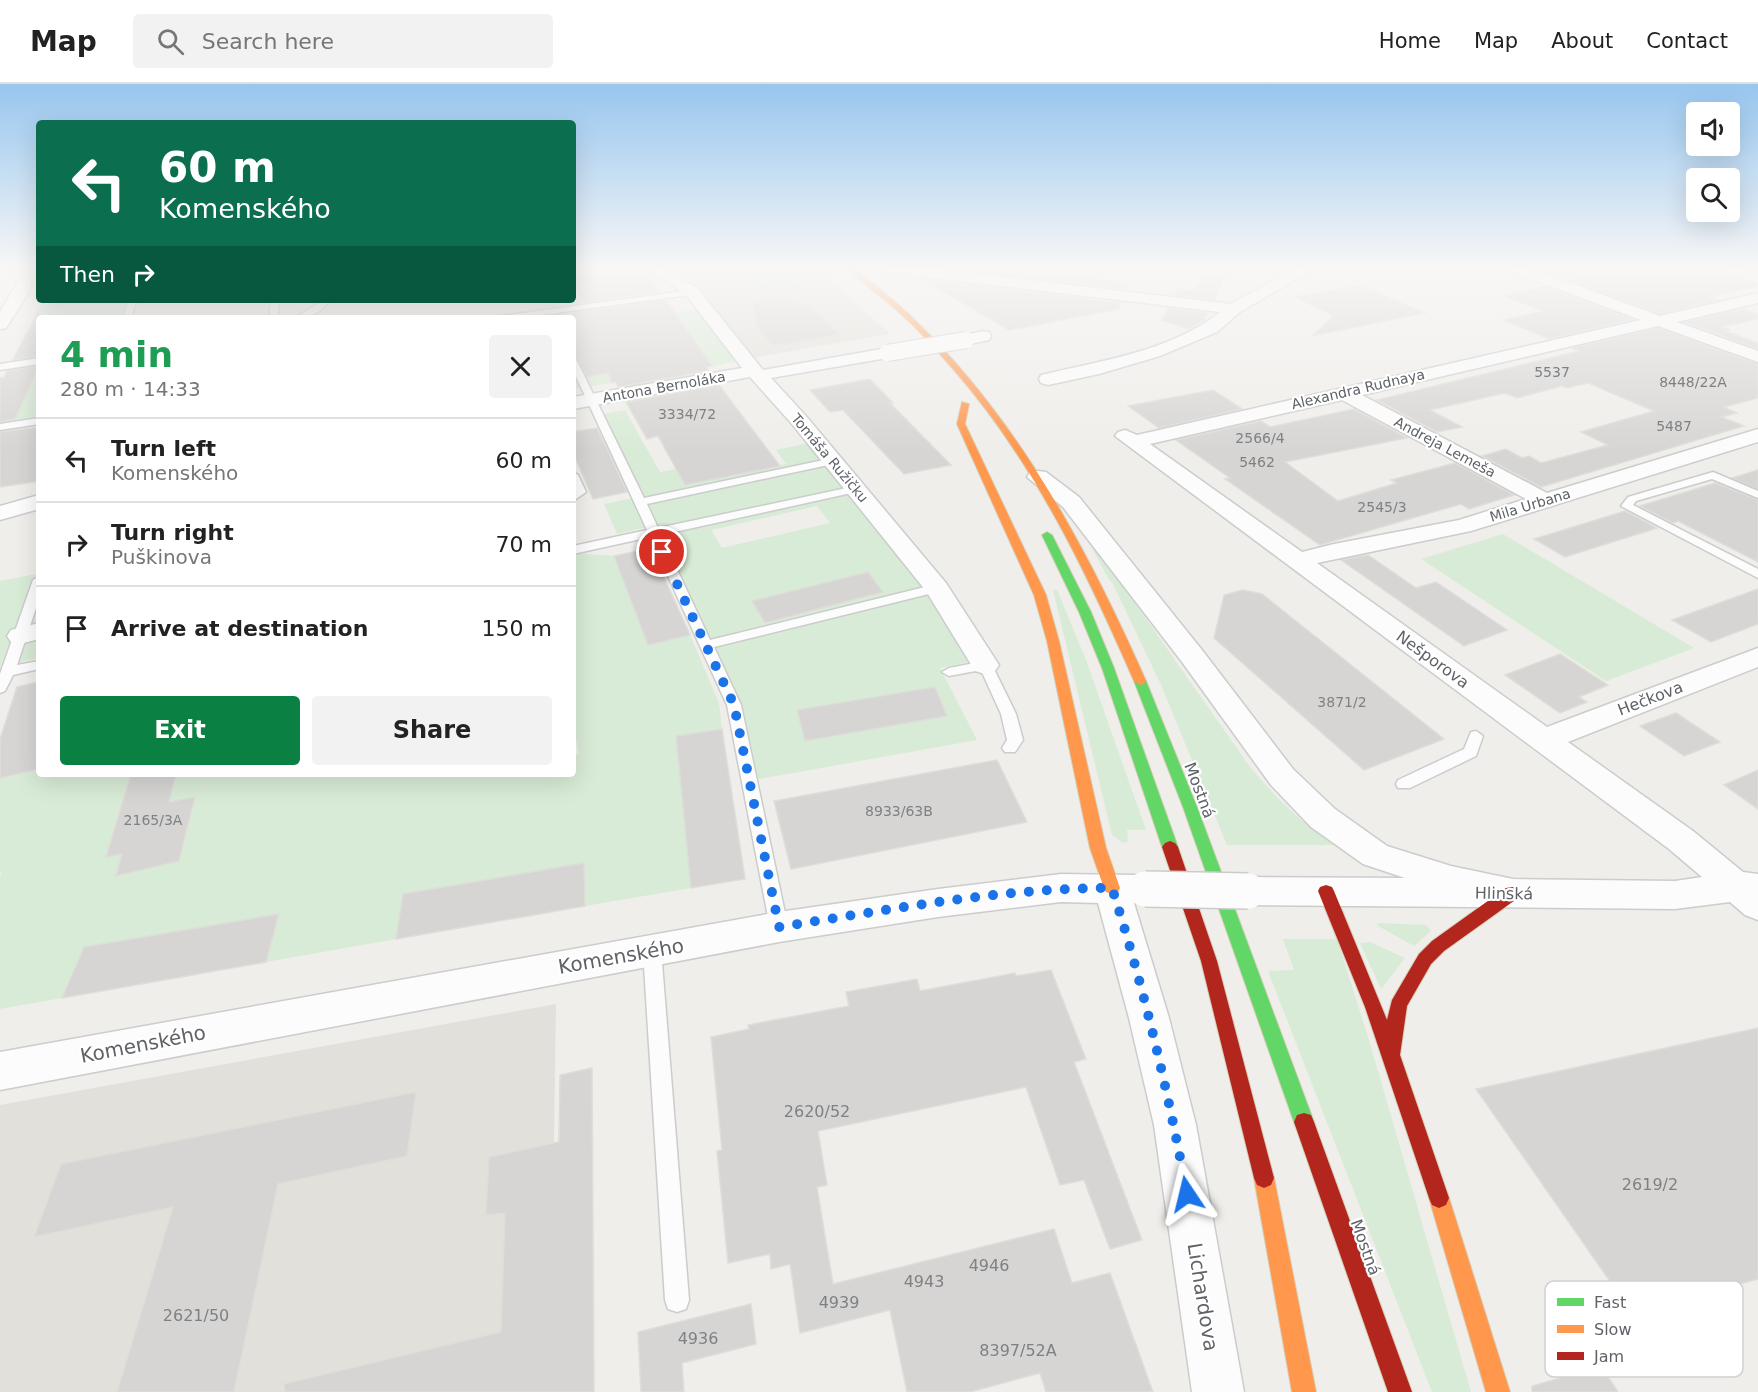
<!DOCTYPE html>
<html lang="en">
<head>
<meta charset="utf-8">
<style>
	:root { --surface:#fff; --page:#f2f2f2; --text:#222; --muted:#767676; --line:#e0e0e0; --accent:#0b8043 }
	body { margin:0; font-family:"DejaVu Sans",sans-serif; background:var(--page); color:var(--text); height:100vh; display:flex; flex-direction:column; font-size:22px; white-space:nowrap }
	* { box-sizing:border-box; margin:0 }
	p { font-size:20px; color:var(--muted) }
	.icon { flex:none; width:33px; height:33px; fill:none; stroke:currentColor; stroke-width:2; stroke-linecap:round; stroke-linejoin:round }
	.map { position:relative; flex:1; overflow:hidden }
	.sheet { position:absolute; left:36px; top:231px; width:540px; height:462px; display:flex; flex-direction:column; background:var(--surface); border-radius:6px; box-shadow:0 6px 24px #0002 }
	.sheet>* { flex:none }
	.top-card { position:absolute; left:36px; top:36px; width:540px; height:183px; border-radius:6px; box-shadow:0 6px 24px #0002; background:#0b6e4f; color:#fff; overflow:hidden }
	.tools { position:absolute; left:1686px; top:18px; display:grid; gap:12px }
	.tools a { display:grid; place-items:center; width:54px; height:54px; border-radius:6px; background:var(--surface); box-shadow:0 6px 24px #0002; font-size:30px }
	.pin { position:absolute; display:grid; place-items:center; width:51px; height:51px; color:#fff; margin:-26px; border:3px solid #fff; border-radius:50%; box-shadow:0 2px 6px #0007 }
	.me { position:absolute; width:66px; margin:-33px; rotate:350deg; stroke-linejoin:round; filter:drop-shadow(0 0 4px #0008) }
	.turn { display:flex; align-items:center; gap:21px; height:126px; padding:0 24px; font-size:27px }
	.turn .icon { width:78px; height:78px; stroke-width:2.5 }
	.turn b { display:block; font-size:42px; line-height:51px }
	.then { display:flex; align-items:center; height:57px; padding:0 24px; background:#0003; gap:12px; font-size:22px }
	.round { display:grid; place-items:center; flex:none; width:63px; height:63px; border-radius:6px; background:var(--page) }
	.headline { display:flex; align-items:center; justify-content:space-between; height:102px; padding:0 24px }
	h1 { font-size:36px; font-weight:800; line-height:45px; color:#1e9e55 }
	.button { display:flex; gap:12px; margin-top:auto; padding:12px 24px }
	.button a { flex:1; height:69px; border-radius:6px; background:var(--accent); color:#fff; font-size:24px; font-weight:800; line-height:69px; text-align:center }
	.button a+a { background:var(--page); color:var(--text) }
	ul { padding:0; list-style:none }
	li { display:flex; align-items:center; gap:18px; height:84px; padding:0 24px; border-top:2px solid var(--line) }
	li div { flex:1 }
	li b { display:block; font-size:22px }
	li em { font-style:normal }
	header { display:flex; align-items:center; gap:36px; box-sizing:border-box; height:84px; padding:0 30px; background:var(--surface); border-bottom:2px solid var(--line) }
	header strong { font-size:28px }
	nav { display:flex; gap:33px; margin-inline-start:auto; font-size:21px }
	.search { width:420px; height:54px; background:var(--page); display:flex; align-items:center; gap:15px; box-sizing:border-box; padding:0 21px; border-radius:6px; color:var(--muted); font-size:22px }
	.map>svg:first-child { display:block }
</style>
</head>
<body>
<header>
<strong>Map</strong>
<div class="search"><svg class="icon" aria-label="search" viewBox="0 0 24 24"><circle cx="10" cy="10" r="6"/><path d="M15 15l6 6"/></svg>Search here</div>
<nav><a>Home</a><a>Map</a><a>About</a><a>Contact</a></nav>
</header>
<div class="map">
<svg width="1758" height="1308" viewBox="0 0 1758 1308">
	<rect width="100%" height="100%" fill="#efeeea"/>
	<g fill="#e2e0da">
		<polygon points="692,184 816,184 890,250 751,274 696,207 687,189"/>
		<polygon points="556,920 552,1187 546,1308 0,1308 0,1021"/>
	</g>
	<g fill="#d8ebd6" fill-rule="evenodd">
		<polygon points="746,184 788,184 804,200 766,205"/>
		<polygon points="662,214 674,228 698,225 739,277 712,282 697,261 601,277 612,299 573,305 573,295 575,295 573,290 573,234 514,234"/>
		<polygon points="44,216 129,216 122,234 39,234 39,239 32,240"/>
		<polygon points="39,267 39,335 13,339 36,289 3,294 16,270"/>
		<path d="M625 326 660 388 676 385 685 401 786 380 776 366 809 359 922 499 968 578 940 584 977 656 754 696 738 614 656 441 617 450 604 420 643 412 604 330ZM817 422 830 439 722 464 711 446ZM868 488 882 508 765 539 752 517ZM935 604 947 632 805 656 797 626Z"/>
		<polygon points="1503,450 1694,564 1606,597 1421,475"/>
		<path d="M1087 455H1090L1250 683C1279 717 1298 736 1335 761H1227L1161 601 1112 498 1109 496Z"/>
		<polygon points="573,469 614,472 648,561 690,551 719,619 722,645 676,652 691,804 585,822 584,779 404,810 396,855 266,878 279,831 62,914 0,925 0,792 2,789 0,788 0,694 39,685 39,690 131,690 106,773 122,770 117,792 182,776 169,777 174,757 185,754 195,713 169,718 176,690 573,690 573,672 582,669 579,669 573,640"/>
		<polygon points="36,490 0,583 0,497"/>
		<polygon points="1053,506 1057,506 1086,576 1146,746 1127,746 1128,758 1123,759 1112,751"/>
		<polygon points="39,530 39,574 11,580 28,532"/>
		<polygon points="1377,839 1426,841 1431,847 1414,862 1378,842"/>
		<polygon points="1283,855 1337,855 1369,956 1471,1308 1432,1308 1268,887 1294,886"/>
		<polygon points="1370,858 1405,874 1381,905 1360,859"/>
	</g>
	<g fill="#d6d5d3" stroke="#deddd9" stroke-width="1.5">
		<polygon points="574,184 643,184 660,208 573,220 573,216 581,216 573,200"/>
		<polygon points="949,184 1003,184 1129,199 1127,205"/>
		<polygon points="1213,184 1230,184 1214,216 1175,211 1178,204 1193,207"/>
		<polygon points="1551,184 1703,184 1758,202 1709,213 1718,216 1660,230 1571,197 1575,196 1551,187"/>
		<polygon points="922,195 1121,219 1119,225 1009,246"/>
		<polygon points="1360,201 1425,229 1312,252 1334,232 1295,213"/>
		<polygon points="1545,203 1633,235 1549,255 1503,236 1544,227 1503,212"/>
		<polygon points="666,216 712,282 706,283 709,287 618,303 616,298 612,299 608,289 587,293 579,276 573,272 573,229"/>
		<polygon points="780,217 808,220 840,251 773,262 756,242 754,218"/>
		<polygon points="1168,224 1208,229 1204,236 1189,245 1162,236"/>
		<polygon points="1743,225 1758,230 1758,235 1722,243 1731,246 1725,247 1758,259 1758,265 1685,238"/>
		<polygon points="39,226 39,272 13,276 20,262"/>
		<polygon points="1658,244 1758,280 1758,314 1724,323 1737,329 1722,333 1744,342 1541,403 1482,372 1506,365 1522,374 1529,372 1541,379 1608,361 1581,348 1654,327 1588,299 1567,304 1562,302 1517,314 1505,309 1430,326 1462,343 1437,348 1377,316 1579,267 1572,264"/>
		<polygon points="39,282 15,335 0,338 0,294 4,294 7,287"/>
		<polygon points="870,295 893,319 890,319 951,381 904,390 843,326 830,328 810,306"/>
		<polygon points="719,301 780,382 685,401 658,352 647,355 626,318"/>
		<polygon points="1213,306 1242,325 1159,344 1128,322"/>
		<polygon points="1354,325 1407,354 1285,378 1338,417 1397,399 1391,396 1455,379 1514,411 1469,425 1461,420 1320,461 1225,395 1230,394 1176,356 1261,337 1270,343"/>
		<polygon points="39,343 39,397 0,403 0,348"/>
		<polygon points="597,344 627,408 593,415 573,368 573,348"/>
		<polygon points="1758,386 1758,405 1732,394"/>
		<polygon points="1715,399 1758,416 1758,478 1678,437 1673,439 1640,422"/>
		<polygon points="1625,427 1657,444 1565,473 1534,455"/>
		<polygon points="651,464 690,551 648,561 614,472"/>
		<polygon points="1368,471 1416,504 1436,498 1507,546 1464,562 1341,476"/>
		<polygon points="868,488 883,508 765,539 752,517"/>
		<polygon points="1758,505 1758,540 1711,558 1672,536"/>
		<polygon points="1243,506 1262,510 1444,655 1364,686 1214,554 1224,511"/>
		<polygon points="1560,570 1608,601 1579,613 1587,618 1560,629 1505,591"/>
		<polygon points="39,598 39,685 0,694 0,655 17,603"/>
		<polygon points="935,603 947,632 805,657 797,626"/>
		<polygon points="1676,629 1720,658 1684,672 1640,642"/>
		<polygon points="722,645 745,795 691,804 676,652"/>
		<polygon points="997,676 1027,738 791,785 774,717"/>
		<polygon points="1758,686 1758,725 1724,701"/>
		<polygon points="131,690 176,690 169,718 195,713 179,777 116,792 122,770 106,773"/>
		<polygon points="584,779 585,822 396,855 403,810"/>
		<polygon points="279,830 266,878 62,914 84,863"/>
		<polygon points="1051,886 1086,975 1074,978 1142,1156 1110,1165 1084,1096 1060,1101 1026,1003 818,1047 827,1101 817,1103 833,1200 1054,1145 1072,1199 1110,1189 1153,1308 1046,1308 1040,1289 970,1308 907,1308 890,1226 800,1249 790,1180 771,1185 770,1170 728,1179 717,1067 722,1066 711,953 749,945 748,941 849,922 846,908 917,895 920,907 1015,889 1016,892"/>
		<polygon points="1758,944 1758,1195 1632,1229 1476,1005"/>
		<polygon points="592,984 594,1308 285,1308 284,1300 501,1248 505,1129 486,1131 489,1073 559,1058 560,991"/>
		<polygon points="416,1008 407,1072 278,1100 234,1308 117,1308 173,1123 34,1153 61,1080"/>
		<polygon points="751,1220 756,1260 682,1279 684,1308 641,1308 638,1248"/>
		<polygon points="1601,1282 1618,1308 1532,1308 1532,1302"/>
	</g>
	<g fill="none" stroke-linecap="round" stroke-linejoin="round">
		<defs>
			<g id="lane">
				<polygon points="692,206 696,208 695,210 519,234 497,234 501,232"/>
				<polygon points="129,216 137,216 131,234 123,234"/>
				<polygon points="271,216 279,216 277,234 269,234"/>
				<path d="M318 216H326L327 219C319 230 308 234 295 234L319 219Z"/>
				<polygon points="39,274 39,280 0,286 0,280"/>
				<polygon points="573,274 577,277 644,414 833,374 838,377 833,380 647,420 658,444 856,402 861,405 856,408 661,451 710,556 937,500 943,504 941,507 714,563 741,621 788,843 785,848 779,851 773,848 770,843 727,621 650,453 573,470 573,462 647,446 573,286"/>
				<polygon points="39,334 39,340 0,346 0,340"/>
				<polygon points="573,388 578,391 586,408 573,417"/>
				<polygon points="1713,388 1758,407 1758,414 1712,395 1636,417 1633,421 1758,485 1758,494 1621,422 1628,413"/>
				<polygon points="39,492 39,515 17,581 39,577 39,585 13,591 5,607 0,609 0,590 33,496"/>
				<polygon points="985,577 992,581 1016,630 1023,656 1015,668 1005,668 1002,664 1007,656 1001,630 981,586 949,592 942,588 949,584"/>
				<polygon points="1476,647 1483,652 1476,672 1410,704 1398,704 1396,700 1398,696 1464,665 1471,648"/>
				<polygon points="652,858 659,860 661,866 689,1216 686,1225 677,1228 668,1225 665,1216 643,866 645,860"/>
			</g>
			<g id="street">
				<polygon points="648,184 666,184 698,205 763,286 887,264 893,265 896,269 893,273 887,274 771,294 806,332 946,499 999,581 995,587 985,590 975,587 926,507 792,340 750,293 573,325 573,313 742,284 686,211"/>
				<path d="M877 184H926L1231 220 1296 184H1315L1240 228 1217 248 1160 272 1099 290 1048 301 1041 299 1039 295 1041 291C1100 277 1172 267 1220 228L884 188Z"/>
				<path d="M1508 184H1530L1660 232 1758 209V219L1677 238 1758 267V278L1658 242 1362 311 1547 409 1758 345V358L1471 447 1317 479 1547 643 1758 564V583L1568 658 1693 747 1743 788 1758 790V836L1745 831 1730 818 1675 825 1248 821 1236 817 1231 807 1236 797 1248 793 1405 794 1363 780 1311 743 1271 701 1182 578 1063 423 1027 393 1030 388 1038 387 1046 388 1079 413 1202 566 1293 685 1335 725 1387 762 1451 782 1513 795 1675 797 1702 793 1669 765 1115 352 1118 348 1125 346 1137 351 1641 236 1510 187ZM1342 316 1526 415 1459 436 1334 460 1302 468 1150 360Z"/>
				<polygon points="1721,184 1744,184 1758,189 1758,199 1723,187"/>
				<polygon points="24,194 32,199 27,211 6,244 0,245 0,228 19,196"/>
				<polygon points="983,247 989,248 991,252 989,256 966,261 960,260 957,256 960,252"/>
				<polygon points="39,411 39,425 0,436 0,422"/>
				<polygon points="39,539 39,555 20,560 11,558 7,552 11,546"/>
				<polygon points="1061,790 1136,791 1148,795 1153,805 1148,815 1134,819 1169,934 1196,1041 1244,1308 1192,1308 1154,1041 1129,934 1098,819 1061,818 938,833 779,858 0,1006 0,968 779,828 938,805"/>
			</g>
			<g id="fast">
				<polygon points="1047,448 1052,451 1091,528 1114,584 1178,763 1175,767 1170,769 1165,767 1162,763 1102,584 1079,528 1042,451"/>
				<polygon points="1140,593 1146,597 1197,723 1314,1038 1311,1045 1304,1047 1297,1045 1294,1038 1183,723 1134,597"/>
			</g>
			<g id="slow">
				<path d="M847 184H855C875 202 898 218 917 238 1020 339 1088 466 1146 597L1144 600 1140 601 1134 597C1086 487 1033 376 953 285 937 267 921 248 903 232 885 215 864 201 847 184Z"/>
				<polygon points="962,318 969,320 965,340 1046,511 1059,557 1106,764 1120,804 1118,808 1112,810 1106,808 1104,804 1090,764 1047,557 1034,511 957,340"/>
				<polygon points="1264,1084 1271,1087 1274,1094 1316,1308 1292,1308 1254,1094 1257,1087"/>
				<polygon points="1439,1104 1446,1107 1449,1114 1510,1308 1486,1308 1429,1114 1432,1107"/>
			</g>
			<g id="jam">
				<polygon points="1170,757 1175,759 1178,763 1217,877 1274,1094 1271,1101 1264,1104 1257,1101 1254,1094 1201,877 1162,763 1165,759"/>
				<polygon points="1326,801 1332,803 1334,807 1387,936 1392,916 1419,870 1432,857 1506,804 1512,803 1518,804 1520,809 1518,814 1444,867 1431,880 1407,922 1400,971 1449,1114 1446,1121 1439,1124 1432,1121 1429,1114 1365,923 1318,807 1320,803"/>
				<polygon points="1304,1029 1311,1031 1314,1038 1412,1308 1388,1308 1294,1038 1297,1031"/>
			</g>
		</defs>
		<use href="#lane" stroke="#cbcccc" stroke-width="3"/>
		<use href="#street" stroke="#cbcccc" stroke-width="3"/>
		<use href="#fast" stroke="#d7ceb8" stroke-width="2"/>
		<use href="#slow" stroke="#d7ceb8" stroke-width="2"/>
		<use href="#jam" stroke="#d7ceb8" stroke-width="2"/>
		<use href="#lane" fill="#fdfcfc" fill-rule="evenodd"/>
		<use href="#street" fill="#fdfcfc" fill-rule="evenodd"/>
		<use href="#fast" fill="#63d668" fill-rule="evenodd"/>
		<use href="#slow" fill="#ff974d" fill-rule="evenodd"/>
		<use href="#jam" fill="#b3261e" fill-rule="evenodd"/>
		<defs>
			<polyline id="street-bridge-far1" points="887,269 966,256"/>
			<polyline id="street-bridge" points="1145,805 1248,807"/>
		</defs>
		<use href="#street-bridge-far1" stroke="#cbcccc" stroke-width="18" stroke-linecap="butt"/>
		<use href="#street-bridge" stroke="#cbcccc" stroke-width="38" stroke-linecap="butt"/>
		<use href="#street-bridge-far1" stroke="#fdfcfc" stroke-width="16"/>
		<use href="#street-bridge" stroke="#fdfcfc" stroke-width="35"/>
	</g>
	<linearGradient id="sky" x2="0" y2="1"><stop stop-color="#97c6ef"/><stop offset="0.5" stop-color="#f8f7f6"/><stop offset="1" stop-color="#f8f7f6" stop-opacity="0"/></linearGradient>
	<rect width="1758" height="368" fill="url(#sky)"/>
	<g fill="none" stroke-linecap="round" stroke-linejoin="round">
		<path stroke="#1a73e8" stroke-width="10" stroke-dasharray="0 18" d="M662 468 734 621 779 843C889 826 1000 804 1112 804 1144 904 1168 1007 1187 1110"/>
	</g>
	<g text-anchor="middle" stroke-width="4.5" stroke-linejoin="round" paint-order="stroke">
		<g font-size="14" fill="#7e8184">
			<text x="1552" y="293">5537</text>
			<text x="1693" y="303">8448/22A</text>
			<text x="687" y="335">3334/72</text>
			<text x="1674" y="347">5487</text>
			<text x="1260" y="359">2566/4</text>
			<text x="1257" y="383">5462</text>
			<text x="1382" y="428">2545/3</text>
			<text x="1342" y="623">3871/2</text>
			<text x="899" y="732">8933/63B</text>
			<text x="153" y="741">2165/3A</text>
		</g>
		<g font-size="14" fill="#5f6368" stroke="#fff">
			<text transform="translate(664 303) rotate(-10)" y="5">Antona Bernoláka</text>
			<text transform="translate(1358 305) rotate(-13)" y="5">Alexandra Rudnaya</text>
			<text transform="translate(1445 363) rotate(28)" y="5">Andreja Lemeša</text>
			<text transform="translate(830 374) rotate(50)" y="5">Tomáša Ružičku</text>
			<text transform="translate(1530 421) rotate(-17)" y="5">Mila Urbana</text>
		</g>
		<g font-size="16" fill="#5f6368" stroke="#fff">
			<text transform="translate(1433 575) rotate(36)" y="6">Nešporova</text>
			<text transform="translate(1650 614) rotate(-21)" y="6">Hečkova</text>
			<text transform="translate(1200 706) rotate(69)" y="6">Mostná</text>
			<text transform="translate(1504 809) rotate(1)" y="6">Hlinská</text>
			<text transform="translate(1366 1163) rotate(70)" y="6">Mostná</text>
		</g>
		<g font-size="16" fill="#7e8184">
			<text x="817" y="1033">2620/52</text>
			<text x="1650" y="1106">2619/2</text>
			<text x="989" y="1187">4946</text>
			<text x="924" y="1203">4943</text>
			<text x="839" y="1224">4939</text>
			<text x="196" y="1237">2621/50</text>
			<text x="698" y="1260">4936</text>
			<text x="1018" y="1272">8397/52A</text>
		</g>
		<g font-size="20" fill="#5f6368" stroke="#fff">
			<text transform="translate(621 872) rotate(-10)" y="7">Komenského</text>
			<text transform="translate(143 960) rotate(-11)" y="7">Komenského</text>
			<text transform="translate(1203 1213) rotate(81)" y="7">Lichardova</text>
		</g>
	</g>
	<rect x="1545" y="1197" width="198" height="96" rx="9" fill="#fff" stroke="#cfd0d2" stroke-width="1.5"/>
	<rect x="1557" y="1214" width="27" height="8" fill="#63d668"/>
	<rect x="1557" y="1241" width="27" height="8" fill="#ff974d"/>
	<rect x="1557" y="1268" width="27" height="8" fill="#b3261e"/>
	<g font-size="16" fill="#5f6368">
		<text x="1594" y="1224">Fast</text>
		<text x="1594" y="1251">Slow</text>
		<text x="1594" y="1278">Jam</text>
	</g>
</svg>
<div class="tools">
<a><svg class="icon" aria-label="sound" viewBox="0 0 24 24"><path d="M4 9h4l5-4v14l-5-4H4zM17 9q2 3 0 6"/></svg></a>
<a><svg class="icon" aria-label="search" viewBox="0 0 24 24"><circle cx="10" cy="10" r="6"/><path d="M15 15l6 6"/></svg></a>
</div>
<div class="pin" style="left:662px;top:468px;background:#d93025"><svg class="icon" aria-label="arrive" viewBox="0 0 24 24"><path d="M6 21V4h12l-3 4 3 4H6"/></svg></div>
<svg class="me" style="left:1187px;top:1110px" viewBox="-20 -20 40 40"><path d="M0-17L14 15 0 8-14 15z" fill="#1a73e8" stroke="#fff" stroke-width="4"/></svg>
<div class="top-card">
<div class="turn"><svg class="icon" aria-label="left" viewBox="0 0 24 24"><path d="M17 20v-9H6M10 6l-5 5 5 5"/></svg><div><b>60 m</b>Komenského</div></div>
<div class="then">Then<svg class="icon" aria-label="right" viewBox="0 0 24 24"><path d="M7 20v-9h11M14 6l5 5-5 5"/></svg></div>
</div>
<section class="sheet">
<div class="headline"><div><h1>4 min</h1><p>280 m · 14:33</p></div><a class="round"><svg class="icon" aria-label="close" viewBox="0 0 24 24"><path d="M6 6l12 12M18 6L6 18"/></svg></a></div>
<ul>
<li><svg class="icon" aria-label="left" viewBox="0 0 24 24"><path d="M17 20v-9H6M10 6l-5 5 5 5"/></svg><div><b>Turn left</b><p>Komenského</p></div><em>60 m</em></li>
<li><svg class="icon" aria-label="right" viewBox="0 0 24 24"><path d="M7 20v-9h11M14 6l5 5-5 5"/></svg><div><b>Turn right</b><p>Puškinova</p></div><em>70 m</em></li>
<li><svg class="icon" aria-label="arrive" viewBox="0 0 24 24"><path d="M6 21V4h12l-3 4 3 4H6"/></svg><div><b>Arrive at destination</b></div><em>150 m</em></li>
</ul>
<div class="button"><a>Exit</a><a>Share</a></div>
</section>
</div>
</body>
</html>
